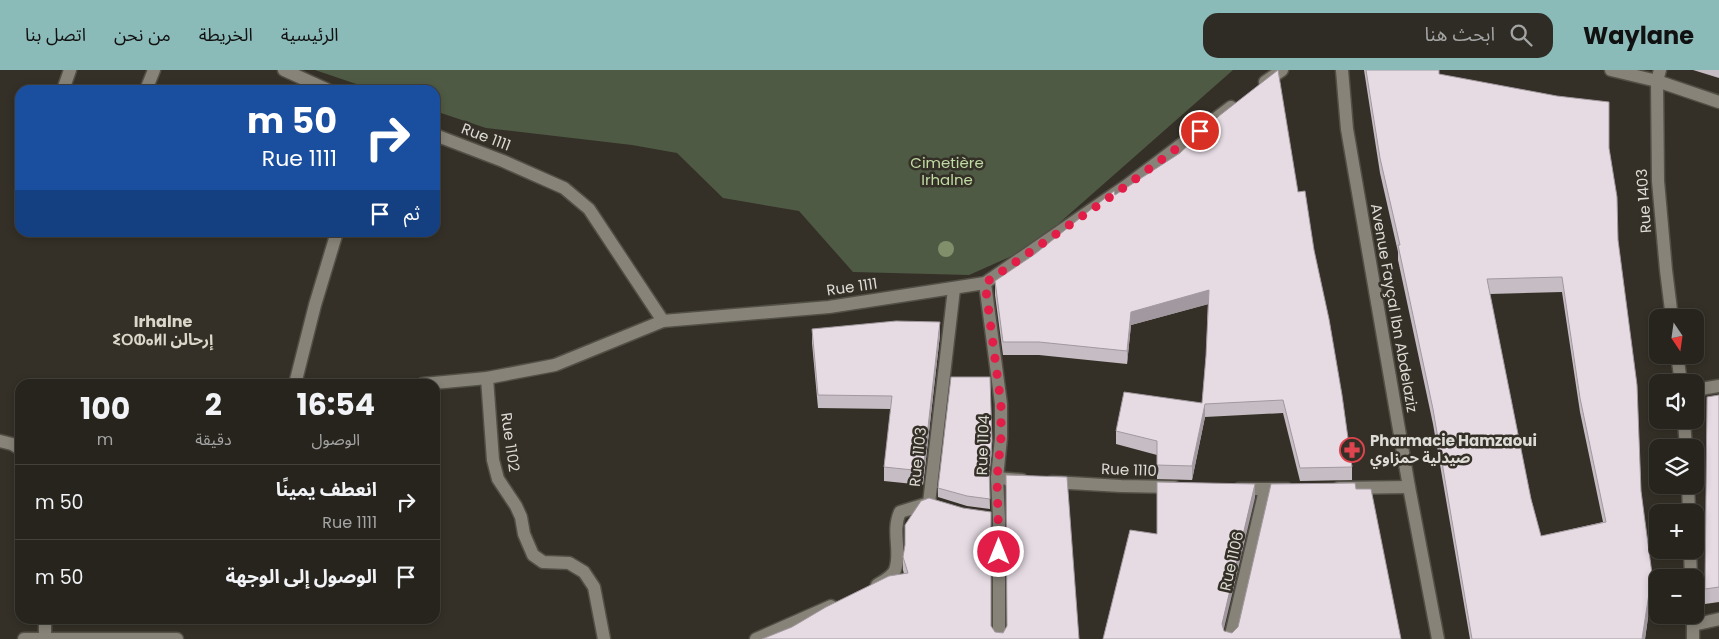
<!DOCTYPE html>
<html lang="ar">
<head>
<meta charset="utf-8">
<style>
	:root { --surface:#27241d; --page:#2f2c26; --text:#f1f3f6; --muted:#a4a4a4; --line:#43413b; --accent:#8bbbb9 }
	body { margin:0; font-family:Poppins,"Noto Sans Arabic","Noto Sans Tifinagh",sans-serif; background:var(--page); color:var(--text); direction:rtl; height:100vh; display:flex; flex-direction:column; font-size:19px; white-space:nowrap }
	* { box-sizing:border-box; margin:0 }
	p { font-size:16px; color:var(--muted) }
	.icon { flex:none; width:28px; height:28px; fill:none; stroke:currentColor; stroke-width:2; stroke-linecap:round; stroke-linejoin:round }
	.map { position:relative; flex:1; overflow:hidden; direction:ltr }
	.drawer { position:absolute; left:15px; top:309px; width:425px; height:245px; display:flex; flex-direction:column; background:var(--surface); border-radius:15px; box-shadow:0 2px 8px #0003,0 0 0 1px var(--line); direction:rtl }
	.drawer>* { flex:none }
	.banner { position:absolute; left:15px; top:15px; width:425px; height:152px; border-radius:15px; box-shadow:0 2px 8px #0003,0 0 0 1px var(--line); direction:rtl; background:#1a4fa0; color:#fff; overflow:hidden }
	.needle { width:32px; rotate:167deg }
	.fabs { position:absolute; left:1649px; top:239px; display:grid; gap:10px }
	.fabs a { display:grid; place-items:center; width:55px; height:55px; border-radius:10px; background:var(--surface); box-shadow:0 2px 8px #0003,0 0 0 1px var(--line); font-size:25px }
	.pin { position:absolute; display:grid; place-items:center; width:42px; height:42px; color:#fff; margin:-21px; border:2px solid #fff; border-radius:50%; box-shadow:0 1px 5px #0007 }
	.me { position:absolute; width:55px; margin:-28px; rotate:0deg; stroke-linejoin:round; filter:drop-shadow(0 0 4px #0008) }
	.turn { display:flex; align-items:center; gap:18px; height:105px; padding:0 20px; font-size:22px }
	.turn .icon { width:65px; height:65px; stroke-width:2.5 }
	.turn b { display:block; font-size:35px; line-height:42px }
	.then { display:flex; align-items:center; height:48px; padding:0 20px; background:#0003; gap:10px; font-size:19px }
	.eta { display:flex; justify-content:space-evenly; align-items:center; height:85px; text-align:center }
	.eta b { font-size:30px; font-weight:700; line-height:35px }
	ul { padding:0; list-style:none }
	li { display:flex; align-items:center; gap:15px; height:75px; padding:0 20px; border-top:1px solid var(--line) }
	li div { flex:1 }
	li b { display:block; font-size:19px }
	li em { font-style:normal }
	header { display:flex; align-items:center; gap:30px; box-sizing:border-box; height:70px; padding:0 25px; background:var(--accent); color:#111 }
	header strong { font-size:24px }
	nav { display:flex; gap:28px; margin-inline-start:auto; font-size:18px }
	.search { width:350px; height:45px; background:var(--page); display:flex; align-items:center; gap:12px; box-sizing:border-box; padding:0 18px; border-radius:15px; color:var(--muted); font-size:19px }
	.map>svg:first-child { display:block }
</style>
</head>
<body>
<header>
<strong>Waylane</strong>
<div class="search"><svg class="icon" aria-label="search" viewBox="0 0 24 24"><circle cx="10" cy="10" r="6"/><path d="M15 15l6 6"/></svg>ابحث هنا</div>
<nav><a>الرئيسية</a><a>الخريطة</a><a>من نحن</a><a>اتصل بنا</a></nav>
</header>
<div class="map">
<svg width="1719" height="569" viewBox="0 0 1719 569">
	<rect width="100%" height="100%" fill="#343027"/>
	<polygon fill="#4f5a44" points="315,0 1233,0 1032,177 969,205 853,202 799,141 723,128 677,83 632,75 486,58 435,41 435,20 374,20"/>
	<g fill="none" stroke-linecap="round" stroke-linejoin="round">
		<defs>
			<g id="street">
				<polyline points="284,0 328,20"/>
				<polyline points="1342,0 1347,59 1409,417 1438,569"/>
				<polyline points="1611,0 1657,11 1719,32"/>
				<polyline points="1660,0 1657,11 1658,111 1666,200 1672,248"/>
				<polyline points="1265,12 1282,0"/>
				<polyline points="63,20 70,0"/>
				<polyline points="146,20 154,0"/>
				<polyline points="435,65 503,91 564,118 589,139 663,251"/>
				<polyline points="985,213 1001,334 1001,368 997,408 999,448 999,569"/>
				<polyline points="1677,285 1681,312"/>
				<polyline points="487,308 493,390 498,409 516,436 521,447 524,464 533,485 543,492 569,493 584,502 594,517 604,569"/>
				<polyline points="295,314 315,235 337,162"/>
				<polyline points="423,314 487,308 555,295 663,251 829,237 985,213 1126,116 1231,37"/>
				<polyline points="1695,320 1719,316"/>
				<polyline points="1684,350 1686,378"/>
				<polyline points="0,371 12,374 20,379"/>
				<polyline points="997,408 1022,410"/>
				<polyline points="1052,412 1121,416 1174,417"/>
				<polyline points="1688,415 1689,442"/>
				<polyline points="1339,418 1409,417"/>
				<polyline points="1239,419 1287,419"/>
				<polyline points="1690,480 1691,508"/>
				<path d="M877 515C883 511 892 507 895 500 902 482 891 462 900 442L929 433 954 219"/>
				<polyline points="1693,555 1719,549"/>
				<polyline points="45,568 45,549"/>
				<polyline points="24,569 177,569"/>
				<polyline points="756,569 831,536"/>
				<polyline points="1230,569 1265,420"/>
				<polyline points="1693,569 1693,545"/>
			</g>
		</defs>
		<use href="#street" stroke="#524f47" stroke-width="15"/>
		<use href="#street" stroke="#878378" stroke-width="12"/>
	</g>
	<circle fill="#818f6b" cx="946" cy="179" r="8"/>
	<g fill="#c6bcc3" fill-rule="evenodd">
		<path d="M1364 0H1439V4L1609 79 1618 170 1641 421 1652 519 1645 569H1470L1433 354 1398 190V182L1380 103ZM1562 222 1580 342 1603 452 1541 466 1531 429 1490 224Z"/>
		<polygon points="1693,0 1719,0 1719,8"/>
		<polygon points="1298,122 1314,180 1352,397 1352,410 1300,411 1283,343 1205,347 1192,410 1157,409 1157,385 1116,374 1116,361 1202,333 1206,286 1208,234 1131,255 1127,294 1039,285 1003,285 995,225 995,211 1035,184 1115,125"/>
		<polygon points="812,259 940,265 923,415 884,411 884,397 891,339 818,338 812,273"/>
		<polygon points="1719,325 1719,532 1705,534 1705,519"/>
		<polygon points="992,381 989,405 990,439 967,436 938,427 938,418"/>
		<polygon points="903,487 991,556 995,562 1079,569 792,557 904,504 903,500"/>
	</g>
	<g fill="#a1999f">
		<polygon points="1209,220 1209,234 1131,255 1127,294 1127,281 1131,242"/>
		<polygon points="940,252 940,265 923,415 923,401"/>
		<polygon points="1205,334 1205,347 1192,410 1192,396"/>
		<polygon points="992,371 992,381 989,408 989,399"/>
		<polygon points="1255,414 1255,428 1222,567 1222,554"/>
		<polygon points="1652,504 1652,519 1645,569 1642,569"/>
	</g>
	<g fill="#e6dbe3" stroke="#a1999f" fill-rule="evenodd">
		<polygon points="1278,0 1298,122 1305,121 1314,180 1329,249 1342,325 1352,397 1300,398 1283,330 1205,334 1192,396 1157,395 1157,371 1116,361 1124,322 1202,333 1206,286 1209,220 1131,242 1127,281 1039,272 1003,272 995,211 1035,184 1114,121 1115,125 1180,83 1219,46"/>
		<path d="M1366 0H1439V4L1557 26 1609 32V78L1617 127 1618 170 1637 315 1641 421 1652 504 1642 569H1472L1433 339 1398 175H1400L1380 88ZM1562 207 1580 328 1606 452 1541 466 1531 429 1487 209Z"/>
		<polygon points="896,251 940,252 923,401 884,397 892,326 818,325 812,259"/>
		<polygon points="951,307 990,307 992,371 989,399 990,429 967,426 938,418"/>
		<polygon points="1719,325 1719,517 1705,519 1707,327"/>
		<polygon points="1006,405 1067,407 1079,569 762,569 792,557 826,537 889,506 908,503 903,487 905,475 905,455 921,431 929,428 963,438 991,442 991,556 995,562 1003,563 1007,556"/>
		<polygon points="1157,412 1255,414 1222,554 1224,561 1232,563 1238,557 1271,414 1355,413 1356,419 1371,419 1401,569 1103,569 1130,460 1157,464"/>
	</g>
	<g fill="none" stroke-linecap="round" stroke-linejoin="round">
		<polyline stroke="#e11d48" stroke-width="9" stroke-dasharray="0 16.2" points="999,482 997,408 1001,368 1001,334 985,213 1126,116 1200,61"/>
	</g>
	<defs>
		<symbol id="pharmacy-ring" viewBox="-11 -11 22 22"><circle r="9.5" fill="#343027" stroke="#e0444e" stroke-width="1.5"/><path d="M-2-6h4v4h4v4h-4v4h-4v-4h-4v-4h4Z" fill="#e0444e"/></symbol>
	</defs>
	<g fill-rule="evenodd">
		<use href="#pharmacy-ring" x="1338" y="366" width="28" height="28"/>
	</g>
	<g text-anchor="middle" stroke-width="5" stroke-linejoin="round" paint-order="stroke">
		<g font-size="15" fill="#dddbd5" stroke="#343027">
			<text transform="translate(486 67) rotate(21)" y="5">Rue 1111</text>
			<text transform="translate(1644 131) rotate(-94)" y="5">Rue 1403</text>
			<text transform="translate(852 217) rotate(-8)" y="5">Rue 1111</text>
			<text transform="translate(1394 238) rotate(80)" y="5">Avenue Fayçal Ibn Abdelaziz</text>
			<text transform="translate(510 372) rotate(82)" y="5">Rue 1102</text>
			<text transform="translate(983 375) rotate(-88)" y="5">Rue 1104</text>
			<text transform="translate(918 387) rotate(-84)" y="5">Rue 1103</text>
			<text transform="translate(1129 400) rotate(2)" y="5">Rue 1110</text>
			<text transform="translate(1232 491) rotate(-77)" y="5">Rue 1106</text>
		</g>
		<g font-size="15" fill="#c0dca3" stroke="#343027">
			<text x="947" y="98">Cimetière<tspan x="947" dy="17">Irhalne</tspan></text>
		</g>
		<g font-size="15" font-weight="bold" fill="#dddbd5" stroke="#343027" text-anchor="start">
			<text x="1370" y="376">Pharmacie Hamzaoui<tspan x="1370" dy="17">صيدلية حمزاوي</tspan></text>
		</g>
		<g font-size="16" font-weight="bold" fill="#dcd7cb" stroke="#343027">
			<text x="163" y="257">Irhalne<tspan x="163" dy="18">ⵉⵔⵀⴰⵍⵏ إرحالن</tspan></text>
		</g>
	</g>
</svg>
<div class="fabs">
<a><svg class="needle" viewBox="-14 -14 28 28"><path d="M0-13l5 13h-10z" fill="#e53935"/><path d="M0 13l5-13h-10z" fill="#a4a4a4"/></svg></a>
<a><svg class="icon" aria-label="sound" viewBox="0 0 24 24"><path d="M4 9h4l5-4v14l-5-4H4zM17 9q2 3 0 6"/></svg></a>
<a><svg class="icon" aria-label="layers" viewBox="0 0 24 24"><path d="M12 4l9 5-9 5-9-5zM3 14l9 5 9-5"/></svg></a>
<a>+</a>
<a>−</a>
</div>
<div class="pin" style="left:1200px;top:61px;background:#d93025"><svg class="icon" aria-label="arrive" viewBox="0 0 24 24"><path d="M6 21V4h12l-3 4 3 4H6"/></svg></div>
<svg class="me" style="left:999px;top:482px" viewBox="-20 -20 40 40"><circle r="17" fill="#e11d48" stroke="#fff" stroke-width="3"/><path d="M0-11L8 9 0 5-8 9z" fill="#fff"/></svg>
<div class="banner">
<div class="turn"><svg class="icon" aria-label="right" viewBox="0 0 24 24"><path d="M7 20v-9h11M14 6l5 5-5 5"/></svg><div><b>50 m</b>Rue 1111</div></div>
<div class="then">ثم<svg class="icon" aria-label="arrive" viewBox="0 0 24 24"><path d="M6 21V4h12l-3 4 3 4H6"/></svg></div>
</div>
<section class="drawer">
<div class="eta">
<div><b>16:54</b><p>الوصول</p></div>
<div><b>2</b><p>دقيقة</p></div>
<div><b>100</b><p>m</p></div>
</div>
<ul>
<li><svg class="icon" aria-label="right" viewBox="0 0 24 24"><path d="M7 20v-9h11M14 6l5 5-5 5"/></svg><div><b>انعطف يمينًا</b><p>Rue 1111</p></div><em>50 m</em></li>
<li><svg class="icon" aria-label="arrive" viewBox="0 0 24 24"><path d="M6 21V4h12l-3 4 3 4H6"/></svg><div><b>الوصول إلى الوجهة</b></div><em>50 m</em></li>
</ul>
</section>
</div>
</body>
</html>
